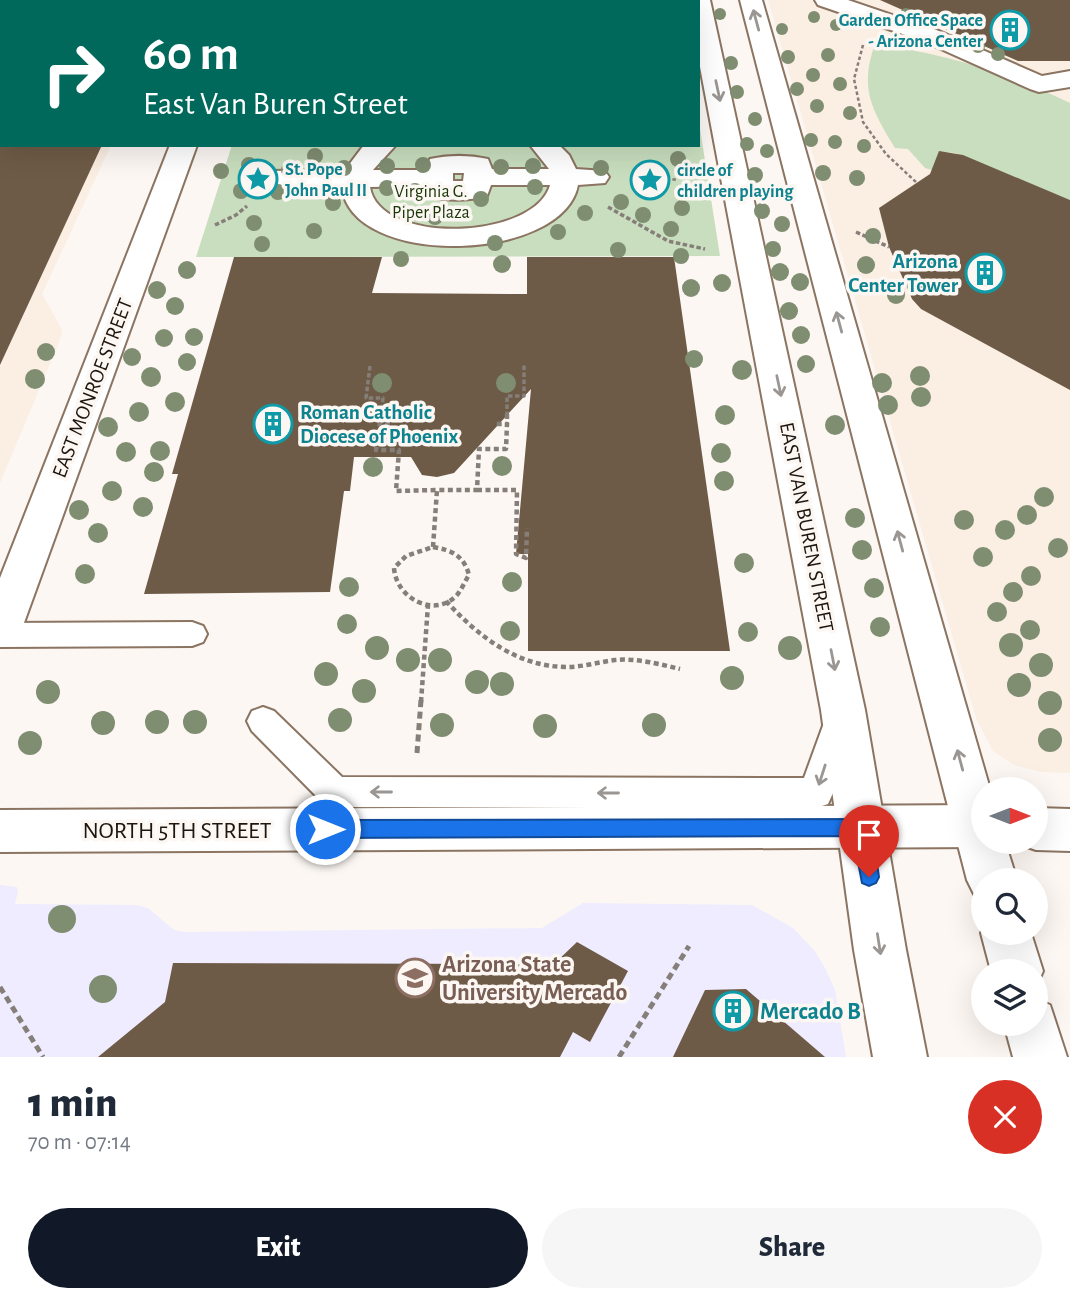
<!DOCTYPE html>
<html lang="en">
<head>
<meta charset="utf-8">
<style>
	:root { --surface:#fff; --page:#f6f6f7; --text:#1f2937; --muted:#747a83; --accent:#111827 }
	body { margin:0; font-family:"Alegreya Sans",sans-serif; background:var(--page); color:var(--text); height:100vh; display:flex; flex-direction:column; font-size:26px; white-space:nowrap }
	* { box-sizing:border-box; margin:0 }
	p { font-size:23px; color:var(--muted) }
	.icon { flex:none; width:38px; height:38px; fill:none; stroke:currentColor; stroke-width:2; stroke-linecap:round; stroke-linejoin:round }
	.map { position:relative; height:1057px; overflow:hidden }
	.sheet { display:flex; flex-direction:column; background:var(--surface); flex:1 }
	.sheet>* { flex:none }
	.hud { position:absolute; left:0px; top:0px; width:700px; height:147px; box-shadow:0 7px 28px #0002; background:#00695c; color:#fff; overflow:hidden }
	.needle { width:46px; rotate:90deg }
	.fabs { position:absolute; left:971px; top:777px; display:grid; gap:14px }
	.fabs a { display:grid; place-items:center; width:77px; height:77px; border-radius:50%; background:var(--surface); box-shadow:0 7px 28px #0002; font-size:35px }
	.pin { position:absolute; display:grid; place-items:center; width:60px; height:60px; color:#fff; margin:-72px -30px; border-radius:50% 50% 50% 0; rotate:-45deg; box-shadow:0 0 7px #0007 }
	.pin .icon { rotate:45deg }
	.me { position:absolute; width:77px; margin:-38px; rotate:90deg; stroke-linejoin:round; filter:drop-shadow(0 0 5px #0008) }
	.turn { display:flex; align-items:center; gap:24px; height:147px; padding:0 28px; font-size:32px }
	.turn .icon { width:91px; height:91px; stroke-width:2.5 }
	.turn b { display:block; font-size:49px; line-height:60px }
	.round { display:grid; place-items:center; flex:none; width:74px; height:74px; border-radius:37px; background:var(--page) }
	.head { display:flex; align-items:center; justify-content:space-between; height:119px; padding:0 28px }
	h1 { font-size:42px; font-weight:800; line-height:52px }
	.action { display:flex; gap:14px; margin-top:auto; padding:14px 28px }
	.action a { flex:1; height:80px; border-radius:42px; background:var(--accent); color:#fff; font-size:28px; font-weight:800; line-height:80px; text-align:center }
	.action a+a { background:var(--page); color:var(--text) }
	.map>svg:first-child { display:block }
</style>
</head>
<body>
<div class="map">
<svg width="1070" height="1057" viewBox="0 0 1070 1057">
	<rect width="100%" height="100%" fill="#fcf7f3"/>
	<g fill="#fbeee3">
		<polygon points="0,0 204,0 2,2 2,145 111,145 42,294 62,330 61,337 0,483"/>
		<polygon points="768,0 1070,0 1070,773 1041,772 1014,765 993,751 976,718"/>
	</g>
	<polygon fill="#eeecfe" points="0,885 17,887 18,891 15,904 137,905 148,908 174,930 184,932 542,928 583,903 752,905 793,928 814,950 824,966 835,990 846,1057 0,1057"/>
	<g fill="#c8debe">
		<path d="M875 44C948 55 1004 71 1070 103V200L955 153 941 152 935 171 925 168 908 149 895 148C872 110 859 89 875 44Z"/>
		<polygon points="698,116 720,256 196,257 232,145 698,145"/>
	</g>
	<g fill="#6e5b47">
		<polygon points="880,0 1070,0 1070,61 1018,61"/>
		<polygon points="0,145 102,145 0,365"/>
		<polygon points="939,151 963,155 1070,200 1070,390 921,309 912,299 889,247 879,208 930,174"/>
		<polygon points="234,257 382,257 372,293 527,294 527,257 674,257 730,651 528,651 528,554 516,554 531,389 454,473 437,477 422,475 411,457 354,457 350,491 344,491 330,592 144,594 178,474 172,474"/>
		<polygon points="577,942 628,971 590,1042 573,1032 560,1057 98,1057 165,1002 173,963 554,964"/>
		<polygon points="746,989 825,1057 673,1057 705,990"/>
	</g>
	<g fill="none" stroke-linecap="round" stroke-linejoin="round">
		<defs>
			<g id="lane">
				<polygon points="192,622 203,626 207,634 203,642 192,646 0,647 0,623"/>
				<polygon points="263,707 274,711 342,777 804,778 828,712 839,708 850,712 855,722 833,793 828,804 816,808 335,807 323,803 252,731 247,721 252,711"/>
			</g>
			<g id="street">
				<rect x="228" y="0" width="22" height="2"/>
				<polygon points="815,0 848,0 939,31 1042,76 1070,71 1070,87 1039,92 1030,89 923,41 818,5"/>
				<polygon points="170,145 197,145 21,631 15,643 0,647 0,578"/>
				<path d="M364 145H396L373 170H426L430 159C448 155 470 155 488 159L492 169H549L530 145H559L569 155 576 169 605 171 609 177 605 183 578 185C563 263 351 269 342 187H267L257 185 253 179 257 173 267 171 345 170ZM453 173H464L463 181H453ZM491 185H550C535 240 379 246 370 187L424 186 428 196C446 201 469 201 487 196Z"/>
				<polygon points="984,805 984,842 999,842 984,847 0,852 0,810"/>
				<polygon points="1036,808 1070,809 1070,851 1036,850 1019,844 1018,842 1036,842"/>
			</g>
			<g id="primary">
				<polygon points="688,0 710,0 865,710 906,950 927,1057 873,1057 854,950 821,710 698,56 698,2"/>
				<polygon points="740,0 762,0 990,789 984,789 984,842 1005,842 1017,880 984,880 984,900 975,896 967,880"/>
				<polygon points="984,927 984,933 1031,933 1043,971 1036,987 1036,971 991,971 981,933"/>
				<polygon points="1036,999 1050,1005 1067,1057 1013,1057 1004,1024 1036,1024"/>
			</g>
		</defs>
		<use href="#lane" stroke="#8b7461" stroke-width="4"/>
		<use href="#street" stroke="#8b7461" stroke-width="4"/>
		<use href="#primary" stroke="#8b7461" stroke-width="4"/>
		<g stroke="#857e79" stroke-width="2.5" stroke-dasharray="3.5 2.5" stroke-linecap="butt">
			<polyline points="863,45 854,79 863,122 886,154 917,183"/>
			<polyline points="631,176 644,174 677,180"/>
		</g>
		<g stroke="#857e79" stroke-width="3.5" stroke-dasharray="4.5 2.5" stroke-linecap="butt">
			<polyline points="608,207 668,241 705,249"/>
			<polyline points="215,225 236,215 247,206"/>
			<polyline points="856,232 889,247"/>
			<polyline points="370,366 366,398 383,398 381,416"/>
			<polyline points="507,416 507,396 524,396 524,365"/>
		</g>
		<g stroke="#857e79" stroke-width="4.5" stroke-dasharray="5 3.5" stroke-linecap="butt">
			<polyline points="507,414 507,424"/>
			<polyline points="380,423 381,414"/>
			<polyline points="390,423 380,423 376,450 399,450 396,491 437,490"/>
			<polyline points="477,490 517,490 516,554 526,558 527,528"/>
			<path d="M433 547C452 550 464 556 469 575 465 581 462 589 457 595 434 619 396 598 394 568L406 556Z"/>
			<polyline points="433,547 437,490 477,490 479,449 506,449 507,424 495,424"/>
			<path d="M446 601C478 636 517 667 567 667 583 667 599 662 615 660 637 658 659 664 680 669"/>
			<polyline points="421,702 428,605"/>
		</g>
		<g stroke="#857e79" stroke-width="5" stroke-dasharray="7 4.5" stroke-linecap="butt">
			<polyline points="417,753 421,700"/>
			<polyline points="0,987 43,1057"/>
			<polyline points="619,1057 689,946"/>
		</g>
		<use href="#lane" fill="#fff" fill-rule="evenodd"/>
		<use href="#street" fill="#fff" fill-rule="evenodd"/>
		<use href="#primary" fill="#fff" fill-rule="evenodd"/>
	</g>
	<g fill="#7f8d71">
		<circle cx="720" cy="14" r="6"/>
		<circle cx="906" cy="14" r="6"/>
		<circle cx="814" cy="17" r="6"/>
		<circle cx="836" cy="25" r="6"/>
		<circle cx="782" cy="29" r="6"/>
		<circle cx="978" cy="46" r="7"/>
		<circle cx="998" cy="54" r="7"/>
		<circle cx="828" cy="55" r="7"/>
		<circle cx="788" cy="57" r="7"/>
		<circle cx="731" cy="63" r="7"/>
		<circle cx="813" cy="75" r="7"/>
		<circle cx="840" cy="84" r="7"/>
		<circle cx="797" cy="89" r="7"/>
		<circle cx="737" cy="92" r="7"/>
		<circle cx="817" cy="106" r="7"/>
		<circle cx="850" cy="113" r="7"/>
		<circle cx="755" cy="119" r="7"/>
		<circle cx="811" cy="140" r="7"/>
		<circle cx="835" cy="142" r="7"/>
		<circle cx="747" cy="144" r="7"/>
		<circle cx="864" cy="146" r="7"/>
		<circle cx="767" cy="151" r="7"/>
		<circle cx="315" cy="156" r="8"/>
		<circle cx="678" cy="159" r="8"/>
		<circle cx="249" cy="165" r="8"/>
		<circle cx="423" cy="165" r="8"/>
		<circle cx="387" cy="166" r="8"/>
		<circle cx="533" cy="166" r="8"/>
		<circle cx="501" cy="167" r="8"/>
		<circle cx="344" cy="168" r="8"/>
		<circle cx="601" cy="168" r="8"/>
		<circle cx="289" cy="170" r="8"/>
		<circle cx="221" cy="171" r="8"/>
		<circle cx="823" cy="173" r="8"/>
		<circle cx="755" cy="175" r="8"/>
		<circle cx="857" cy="178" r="8"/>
		<circle cx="535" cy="187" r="8"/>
		<circle cx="387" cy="188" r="8"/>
		<circle cx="241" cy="191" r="8"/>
		<circle cx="415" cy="191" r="8"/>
		<circle cx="278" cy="192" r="8"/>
		<circle cx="481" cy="199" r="8"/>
		<circle cx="621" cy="202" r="8"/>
		<circle cx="333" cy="203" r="8"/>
		<circle cx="682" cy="208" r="8"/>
		<circle cx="762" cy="211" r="8"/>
		<circle cx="585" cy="213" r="8"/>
		<circle cx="643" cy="215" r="8"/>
		<circle cx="435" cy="217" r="8"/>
		<circle cx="254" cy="223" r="8"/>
		<circle cx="782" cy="224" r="8"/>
		<circle cx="671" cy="229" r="8"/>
		<circle cx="314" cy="231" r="8"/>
		<circle cx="558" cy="232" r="8"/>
		<circle cx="873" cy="236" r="8"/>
		<circle cx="495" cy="243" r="8"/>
		<circle cx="262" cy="244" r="8"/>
		<circle cx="773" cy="249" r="8"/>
		<circle cx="618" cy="250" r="8"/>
		<circle cx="681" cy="256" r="8"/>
		<circle cx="401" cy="259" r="8"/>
		<circle cx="502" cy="264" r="9"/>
		<circle cx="866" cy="265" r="9"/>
		<circle cx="187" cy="270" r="9"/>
		<circle cx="780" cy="272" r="9"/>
		<circle cx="800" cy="282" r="9"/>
		<circle cx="722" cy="283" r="9"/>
		<circle cx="691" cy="288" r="9"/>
		<circle cx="157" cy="290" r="9"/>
		<circle cx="896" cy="295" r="9"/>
		<circle cx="175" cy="306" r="9"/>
		<circle cx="789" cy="311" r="9"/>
		<circle cx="801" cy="335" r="9"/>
		<circle cx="194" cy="337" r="9"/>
		<circle cx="164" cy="338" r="9"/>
		<circle cx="46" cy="352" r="9"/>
		<circle cx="132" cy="357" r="9"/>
		<circle cx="694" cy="359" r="9"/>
		<circle cx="187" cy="362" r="9"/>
		<circle cx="806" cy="364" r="9"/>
		<circle cx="742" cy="370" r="10"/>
		<circle cx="920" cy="376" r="10"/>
		<circle cx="151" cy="377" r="10"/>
		<circle cx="35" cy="379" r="10"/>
		<circle cx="382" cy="383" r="10"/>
		<circle cx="506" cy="383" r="10"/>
		<circle cx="882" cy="383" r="10"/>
		<circle cx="921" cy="397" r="10"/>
		<circle cx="175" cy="402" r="10"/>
		<circle cx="888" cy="405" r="10"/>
		<circle cx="139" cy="412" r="10"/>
		<circle cx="725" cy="415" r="10"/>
		<circle cx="835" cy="425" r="10"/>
		<circle cx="108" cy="427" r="10"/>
		<circle cx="160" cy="451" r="10"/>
		<circle cx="126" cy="452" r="10"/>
		<circle cx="721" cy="453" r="10"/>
		<circle cx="502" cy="466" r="10"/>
		<circle cx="373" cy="467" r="10"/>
		<circle cx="154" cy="472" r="10"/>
		<circle cx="724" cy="481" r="10"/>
		<circle cx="112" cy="491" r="10"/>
		<circle cx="1044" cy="497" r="10"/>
		<circle cx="143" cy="507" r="10"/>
		<circle cx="79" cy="510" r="10"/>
		<circle cx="1027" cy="515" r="10"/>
		<circle cx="855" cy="518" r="10"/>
		<circle cx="964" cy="520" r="10"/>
		<circle cx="1005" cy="530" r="10"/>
		<circle cx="98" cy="533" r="10"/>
		<circle cx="1058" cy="548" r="10"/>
		<circle cx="862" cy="550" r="10"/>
		<circle cx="983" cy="557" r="10"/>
		<circle cx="744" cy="563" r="10"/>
		<circle cx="85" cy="574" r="10"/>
		<circle cx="1031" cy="576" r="10"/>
		<circle cx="512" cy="582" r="10"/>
		<circle cx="349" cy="587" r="10"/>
		<circle cx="874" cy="588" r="10"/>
		<circle cx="1013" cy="592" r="10"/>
		<circle cx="997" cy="612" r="10"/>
		<circle cx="347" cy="624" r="10"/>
		<circle cx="880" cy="627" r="10"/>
		<circle cx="1030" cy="630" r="10"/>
		<circle cx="510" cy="631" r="10"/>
		<circle cx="748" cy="632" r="10"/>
		<circle cx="1011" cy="645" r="12"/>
		<circle cx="377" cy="648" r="12"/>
		<circle cx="790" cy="648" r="12"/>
		<circle cx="408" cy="660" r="12"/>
		<circle cx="440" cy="660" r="12"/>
		<circle cx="1041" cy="665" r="12"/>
		<circle cx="326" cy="674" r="12"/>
		<circle cx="732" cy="678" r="12"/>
		<circle cx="477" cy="682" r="12"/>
		<circle cx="502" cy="684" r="12"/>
		<circle cx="1019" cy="685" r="12"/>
		<circle cx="364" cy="691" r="12"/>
		<circle cx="48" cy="692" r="12"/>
		<circle cx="1050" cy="703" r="12"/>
		<circle cx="340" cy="720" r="12"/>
		<circle cx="157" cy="722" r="12"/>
		<circle cx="195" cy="722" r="12"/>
		<circle cx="103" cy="723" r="12"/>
		<circle cx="442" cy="725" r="12"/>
		<circle cx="654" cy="725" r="12"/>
		<circle cx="545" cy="726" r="12"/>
		<circle cx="1050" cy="740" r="12"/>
		<circle cx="30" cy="743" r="12"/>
		<circle cx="62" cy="919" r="14"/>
		<circle cx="103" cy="989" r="14"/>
	</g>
	<defs><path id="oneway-shaft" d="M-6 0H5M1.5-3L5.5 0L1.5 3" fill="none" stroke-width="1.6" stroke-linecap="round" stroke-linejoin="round" transform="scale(1.75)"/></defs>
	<g stroke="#9a9693">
		<use href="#oneway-shaft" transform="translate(756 20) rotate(-105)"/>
		<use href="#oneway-shaft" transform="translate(718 91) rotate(78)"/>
		<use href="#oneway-shaft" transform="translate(839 322) rotate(-105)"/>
		<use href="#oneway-shaft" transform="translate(779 386) rotate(78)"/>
		<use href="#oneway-shaft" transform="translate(900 541) rotate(-105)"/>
		<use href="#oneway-shaft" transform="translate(833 660) rotate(79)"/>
		<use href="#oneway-shaft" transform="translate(960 760) rotate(-105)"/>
		<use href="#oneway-shaft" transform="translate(822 775) rotate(108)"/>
		<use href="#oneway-shaft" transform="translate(381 792) rotate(-180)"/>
		<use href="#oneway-shaft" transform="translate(608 793) rotate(-180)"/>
		<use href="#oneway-shaft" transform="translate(879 944) rotate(81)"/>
	</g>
	<polygon fill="#1a73e8" stroke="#114b97" stroke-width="2" points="862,819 869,821 872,828 879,877 876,883 869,886 862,883 853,836 325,838 318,835 316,829 318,823 325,820"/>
	<defs>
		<symbol id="building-ring" viewBox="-11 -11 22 22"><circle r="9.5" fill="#fcf7f3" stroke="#0f9aa8" stroke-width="1.5"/><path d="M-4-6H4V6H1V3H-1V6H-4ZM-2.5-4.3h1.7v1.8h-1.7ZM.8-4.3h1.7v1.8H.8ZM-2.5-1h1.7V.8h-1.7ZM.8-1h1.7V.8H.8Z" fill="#0f9aa8"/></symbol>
		<symbol id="sight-ring" viewBox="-11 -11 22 22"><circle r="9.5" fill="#fcf7f3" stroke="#0f9aa8" stroke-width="1.5"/><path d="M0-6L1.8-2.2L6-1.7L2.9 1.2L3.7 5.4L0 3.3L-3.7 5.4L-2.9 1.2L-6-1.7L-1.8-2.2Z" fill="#0f9aa8"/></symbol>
		<symbol id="university-ring" viewBox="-11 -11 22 22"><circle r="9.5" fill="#fcf7f3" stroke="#8d6e63" stroke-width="1.5"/><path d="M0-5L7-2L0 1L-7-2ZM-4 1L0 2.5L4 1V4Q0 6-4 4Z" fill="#8d6e63"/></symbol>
	</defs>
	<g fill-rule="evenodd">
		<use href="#building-ring" x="988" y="8" width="44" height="44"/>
		<use href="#sight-ring" x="236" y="157" width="44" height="44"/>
		<use href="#sight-ring" x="628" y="158" width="44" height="44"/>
		<use href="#building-ring" x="963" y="251" width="44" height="44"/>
		<use href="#building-ring" x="251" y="402" width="44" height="44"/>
		<use href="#university-ring" x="393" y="956" width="44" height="44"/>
		<use href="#building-ring" x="711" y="989" width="44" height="44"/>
	</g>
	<g text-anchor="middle" stroke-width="7" stroke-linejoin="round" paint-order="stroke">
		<g font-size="18" font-weight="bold" fill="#0d838f" stroke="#fcf7f3" text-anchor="start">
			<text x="983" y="26" text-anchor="end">Garden Office Space<tspan x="983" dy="21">- Arizona Center</tspan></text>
			<text x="285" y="175">St. Pope<tspan x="285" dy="21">John Paul II</tspan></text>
			<text x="677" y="176">circle of<tspan x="677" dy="21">children playing</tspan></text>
		</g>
		<g font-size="18" fill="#193606" stroke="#fcf7f3">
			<text x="431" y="197">Virginia G.<tspan x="431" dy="21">Piper Plaza</tspan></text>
		</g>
		<g font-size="21" font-weight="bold" fill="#0d838f" stroke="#fcf7f3" text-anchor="end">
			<text x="958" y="268">Arizona<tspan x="958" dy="24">Center Tower</tspan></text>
			<text x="300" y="419" text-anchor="start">Roman Catholic<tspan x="300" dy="24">Diocese of Phoenix</tspan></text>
		</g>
		<g font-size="21" fill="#1e150e" stroke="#fcf7f3">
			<text transform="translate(92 388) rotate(-69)" y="7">EAST MONROE STREET</text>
			<text transform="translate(807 527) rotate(79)" y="7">EAST VAN BUREN STREET</text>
		</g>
		<g font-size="24" fill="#1e150e" stroke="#fcf7f3">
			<text x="177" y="838">NORTH 5TH STREET</text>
		</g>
		<g font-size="24" font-weight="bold" fill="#785e54" stroke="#fcf7f3" text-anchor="start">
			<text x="442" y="972">Arizona State<tspan x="442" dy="28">University Mercado</tspan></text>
		</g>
		<g font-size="24" font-weight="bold" fill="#0d838f" stroke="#fcf7f3" text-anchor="start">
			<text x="760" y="1019">Mercado B</text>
		</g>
	</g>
</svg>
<div class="fabs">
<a><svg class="needle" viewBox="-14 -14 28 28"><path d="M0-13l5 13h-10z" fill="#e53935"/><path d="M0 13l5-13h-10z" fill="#747a83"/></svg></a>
<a><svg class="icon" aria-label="search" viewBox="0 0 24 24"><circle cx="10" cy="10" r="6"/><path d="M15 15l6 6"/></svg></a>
<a><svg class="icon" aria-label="layers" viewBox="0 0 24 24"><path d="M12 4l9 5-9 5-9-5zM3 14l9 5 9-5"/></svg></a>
</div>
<div class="pin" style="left:869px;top:877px;background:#d93025"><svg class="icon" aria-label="arrive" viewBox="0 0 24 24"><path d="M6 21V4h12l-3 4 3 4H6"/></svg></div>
<svg class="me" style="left:325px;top:829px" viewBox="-20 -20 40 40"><circle r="17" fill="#1a73e8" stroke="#fff" stroke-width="3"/><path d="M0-11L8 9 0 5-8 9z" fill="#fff"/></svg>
<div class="hud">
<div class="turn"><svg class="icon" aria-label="right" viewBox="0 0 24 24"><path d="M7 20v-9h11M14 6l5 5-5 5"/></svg><div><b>60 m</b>East Van Buren Street</div></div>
</div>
</div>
<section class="sheet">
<div class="head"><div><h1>1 min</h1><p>70 m · 07:14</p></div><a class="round" style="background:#d93025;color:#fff"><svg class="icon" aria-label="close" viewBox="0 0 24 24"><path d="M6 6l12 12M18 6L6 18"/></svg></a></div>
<div class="action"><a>Exit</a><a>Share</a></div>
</section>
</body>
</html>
